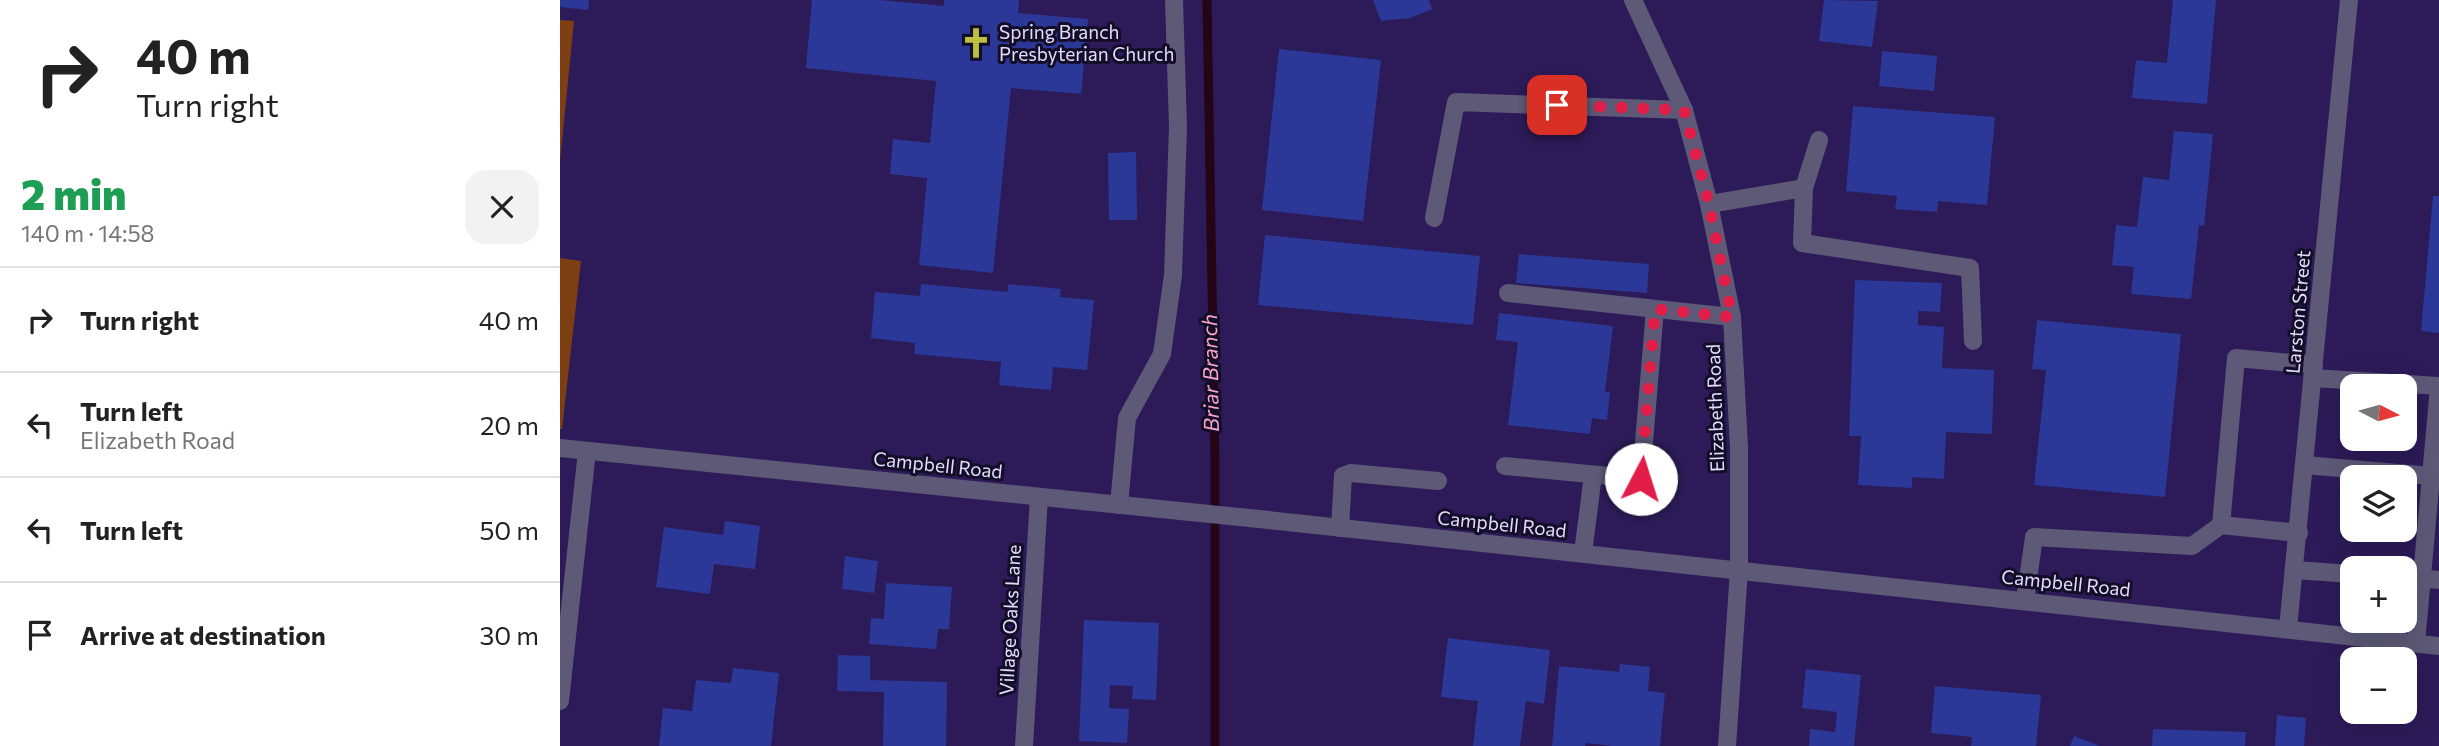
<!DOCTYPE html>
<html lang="en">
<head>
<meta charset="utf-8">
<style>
	:root { --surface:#fff; --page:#f2f2f2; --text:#222; --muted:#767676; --line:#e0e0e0 }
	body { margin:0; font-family:Commissioner,sans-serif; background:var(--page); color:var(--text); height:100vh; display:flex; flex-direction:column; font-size:26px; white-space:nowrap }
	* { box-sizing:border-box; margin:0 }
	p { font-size:23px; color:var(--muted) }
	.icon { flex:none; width:38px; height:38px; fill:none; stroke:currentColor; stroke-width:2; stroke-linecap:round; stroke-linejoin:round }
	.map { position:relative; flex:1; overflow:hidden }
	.panel { display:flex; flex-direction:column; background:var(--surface); width:560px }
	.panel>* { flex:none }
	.hud { background:#fff; color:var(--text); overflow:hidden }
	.needle { width:46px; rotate:96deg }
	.buttons { position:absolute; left:1780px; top:374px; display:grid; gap:14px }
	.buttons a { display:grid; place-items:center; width:77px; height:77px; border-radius:14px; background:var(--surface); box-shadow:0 7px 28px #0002; font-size:35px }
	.pin { position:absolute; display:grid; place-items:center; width:60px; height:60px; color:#fff; margin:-30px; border-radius:14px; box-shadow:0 4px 10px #0006 }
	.me { position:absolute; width:77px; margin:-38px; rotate:5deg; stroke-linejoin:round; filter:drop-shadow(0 0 5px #0008) }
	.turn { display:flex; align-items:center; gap:24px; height:147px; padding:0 21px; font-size:32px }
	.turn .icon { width:91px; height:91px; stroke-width:2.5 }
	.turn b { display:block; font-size:49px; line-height:60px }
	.round { display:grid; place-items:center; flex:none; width:74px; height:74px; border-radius:21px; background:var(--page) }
	.summary { display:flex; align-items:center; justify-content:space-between; height:119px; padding:0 21px }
	h1 { font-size:42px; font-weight:800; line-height:52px; color:#1e9e55 }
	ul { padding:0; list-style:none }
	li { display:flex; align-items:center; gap:21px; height:105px; padding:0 21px; border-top:2px solid var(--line) }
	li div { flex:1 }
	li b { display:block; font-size:26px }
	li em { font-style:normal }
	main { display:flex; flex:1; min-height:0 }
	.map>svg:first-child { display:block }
</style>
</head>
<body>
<main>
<section class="panel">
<div class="hud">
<div class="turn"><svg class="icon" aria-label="right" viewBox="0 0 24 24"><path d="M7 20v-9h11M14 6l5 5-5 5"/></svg><div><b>40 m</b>Turn right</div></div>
</div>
<div class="summary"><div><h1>2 min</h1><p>140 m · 14:58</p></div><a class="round"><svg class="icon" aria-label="close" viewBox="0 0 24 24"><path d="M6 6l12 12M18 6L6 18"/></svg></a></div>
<ul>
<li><svg class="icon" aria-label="right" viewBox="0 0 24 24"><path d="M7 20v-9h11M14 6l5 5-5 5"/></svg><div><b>Turn right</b></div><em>40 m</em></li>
<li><svg class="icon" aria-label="left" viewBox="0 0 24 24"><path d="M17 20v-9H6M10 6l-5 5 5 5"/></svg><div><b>Turn left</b><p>Elizabeth Road</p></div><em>20 m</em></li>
<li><svg class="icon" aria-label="left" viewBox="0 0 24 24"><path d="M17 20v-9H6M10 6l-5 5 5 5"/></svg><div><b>Turn left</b></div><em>50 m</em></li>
<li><svg class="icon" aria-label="arrive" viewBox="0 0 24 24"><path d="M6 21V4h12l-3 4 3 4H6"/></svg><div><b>Arrive at destination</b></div><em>30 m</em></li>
</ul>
</section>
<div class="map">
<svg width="1879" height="746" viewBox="0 0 1879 746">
	<rect width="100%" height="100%" fill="#2c1b58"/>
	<g fill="#7d3e11">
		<polygon points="0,20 14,21 0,161"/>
		<polygon points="0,258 21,261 2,429 0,429"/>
	</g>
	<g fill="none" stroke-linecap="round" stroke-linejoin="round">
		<polyline stroke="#250416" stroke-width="9" points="647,0 655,459 655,746"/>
	</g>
	<g fill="#2b3898">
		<polygon points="0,0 29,0 28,10 0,7"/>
		<polygon points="252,0 320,0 384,6 384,0 459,0 458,13 528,19 521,94 451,88 433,273 359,265 367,178 330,174 333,139 370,143 376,81 246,68"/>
		<polygon points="813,0 869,0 872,9 850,18 821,21"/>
		<polygon points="1264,0 1318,1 1312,47 1259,41"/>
		<polygon points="1613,0 1656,0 1647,104 1572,98 1576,60 1607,63"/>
		<polygon points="719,49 821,60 803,221 702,210"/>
		<polygon points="1322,51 1377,56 1374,91 1319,86"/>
		<polygon points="1293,106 1435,117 1427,205 1378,201 1377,212 1335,209 1337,196 1286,191"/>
		<polygon points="1614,131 1653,134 1644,226 1639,225 1631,299 1571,294 1574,267 1552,265 1556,225 1577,227 1583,177 1609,180"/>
		<polygon points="576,152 577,220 549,220 548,153"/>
		<polygon points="1873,196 1879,196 1879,333 1861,331"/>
		<polygon points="705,235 920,256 913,325 698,305"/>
		<polygon points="959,254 1089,264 1087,293 956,283"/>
		<polygon points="1295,280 1382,283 1380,312 1358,311 1358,325 1384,327 1382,368 1434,370 1432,434 1386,432 1384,479 1352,477 1352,488 1298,485 1301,436 1289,436"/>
		<polygon points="361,284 448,292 448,284 501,289 500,297 534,300 527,370 493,367 491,390 439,385 441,362 354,354 355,343 311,338 315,292 360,296"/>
		<polygon points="939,313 1053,326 1045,392 1050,392 1047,420 1032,418 1030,434 948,425 958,342 936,340"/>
		<polygon points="1477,320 1621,334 1605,497 1474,485 1486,370 1472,369"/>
		<polygon points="165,521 200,526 195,569 154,564 150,594 96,587 104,527 163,535"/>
		<polygon points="285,556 318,561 314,593 282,589"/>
		<polygon points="326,583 392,587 389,629 378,629 376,649 309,644 311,618 324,619"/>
		<polygon points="524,620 599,623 596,700 572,699 573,686 550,685 549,708 569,709 567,743 519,741"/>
		<polygon points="888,638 990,650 984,704 966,701 960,746 913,746 918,701 881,697"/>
		<polygon points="278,655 310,656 310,680 387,682 386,746 323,746 324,692 277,691"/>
		<polygon points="1060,664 1090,667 1088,691 1105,693 1100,746 1052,746 1026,743 1025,746 992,746 999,666 1059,672"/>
		<polygon points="173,668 219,673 211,746 99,746 103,708 132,711 136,680 171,683"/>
		<polygon points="1246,669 1301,675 1294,746 1249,746 1250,729 1275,732 1277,712 1242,708"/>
		<polygon points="1375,686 1481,695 1476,746 1411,746 1412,737 1371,733"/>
		<polygon points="1717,715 1746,718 1744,746 1715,746"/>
		<polygon points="1593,729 1686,732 1685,746 1592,746"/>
		<polygon points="1514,736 1540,746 1510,746"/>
	</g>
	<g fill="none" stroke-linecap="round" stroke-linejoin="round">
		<g stroke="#5d5977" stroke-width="18">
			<polyline points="1073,0 1124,110 1149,204 1172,317 1179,447 1179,570 1167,746"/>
			<polyline points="1259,140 1244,188 1242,243 1410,268 1413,341"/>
			<polyline points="1149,204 1244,188"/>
			<polyline points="874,218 896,102 1124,110"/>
			<polyline points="948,293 1172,317"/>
			<polyline points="1753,378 1879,386"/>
			<polyline points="0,448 699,519 1879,646"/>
			<polyline points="1745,465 1872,476"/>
			<polyline points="945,466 1081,479 1095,309"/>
			<polyline points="559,505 567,418 602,354 613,275 618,127 614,0"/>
			<polyline points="1661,525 1676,358 1754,365"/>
			<polyline points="780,528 783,476 791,473 878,481"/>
			<polyline points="1023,553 1033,475"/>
			<polyline points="1735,570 1792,574"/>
			<polyline points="1844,577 1879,580"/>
			<polyline points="1465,600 1474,537 1632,546 1661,525 1739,533"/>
			<polyline points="1728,628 1789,0"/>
			<polyline points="1856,643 1879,387"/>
			<polyline points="0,701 27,451"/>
			<polyline points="464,746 479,497"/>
		</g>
	</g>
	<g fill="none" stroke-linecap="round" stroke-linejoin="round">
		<polyline stroke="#e11d48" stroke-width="12" stroke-dasharray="0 21.6" points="997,105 1124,110 1149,204 1172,317 1095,309 1081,479"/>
	</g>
	<defs>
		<symbol id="church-bare" viewBox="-9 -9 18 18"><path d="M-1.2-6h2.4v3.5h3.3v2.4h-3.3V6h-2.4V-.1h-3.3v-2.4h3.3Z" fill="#bbc044" stroke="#130d27" stroke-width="2.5" paint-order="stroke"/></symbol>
	</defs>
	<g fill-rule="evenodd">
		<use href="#church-bare" x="394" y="21" width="44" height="44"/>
	</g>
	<g text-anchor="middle" stroke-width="6" stroke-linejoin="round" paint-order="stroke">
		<g font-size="19" fill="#e1ddfc" stroke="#130d27" text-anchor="start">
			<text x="439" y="39">Spring Branch<tspan x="439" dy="22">Presbyterian Church</tspan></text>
		</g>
		<g font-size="19" fill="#e1ddfc" stroke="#130d27">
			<text transform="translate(1738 312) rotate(-85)" y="7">Larston Street</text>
			<text transform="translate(1155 408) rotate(-92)" y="7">Elizabeth Road</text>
			<text transform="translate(378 465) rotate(6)" y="7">Campbell Road</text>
			<text transform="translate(942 524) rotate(6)" y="7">Campbell Road</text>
			<text transform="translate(1506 583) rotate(6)" y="7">Campbell Road</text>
			<text transform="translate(450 620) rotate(-87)" y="7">Village Oaks Lane</text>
		</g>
		<g font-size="21" font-style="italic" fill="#f8a3c9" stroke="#130d27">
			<text transform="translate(651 373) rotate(-91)" y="7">Briar Branch</text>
		</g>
	</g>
</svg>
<div class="buttons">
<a><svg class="needle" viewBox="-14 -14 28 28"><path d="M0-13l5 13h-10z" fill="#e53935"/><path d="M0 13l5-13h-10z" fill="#767676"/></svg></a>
<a><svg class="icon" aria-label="layers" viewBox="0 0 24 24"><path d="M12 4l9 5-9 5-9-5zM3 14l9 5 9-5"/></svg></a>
<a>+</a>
<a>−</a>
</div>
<div class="pin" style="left:997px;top:105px;background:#d93025"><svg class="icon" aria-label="arrive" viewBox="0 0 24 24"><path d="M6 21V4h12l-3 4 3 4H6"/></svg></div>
<svg class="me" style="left:1081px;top:479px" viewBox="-20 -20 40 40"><circle r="19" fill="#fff"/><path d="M0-13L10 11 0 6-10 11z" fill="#e11d48"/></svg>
</div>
</main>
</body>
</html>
